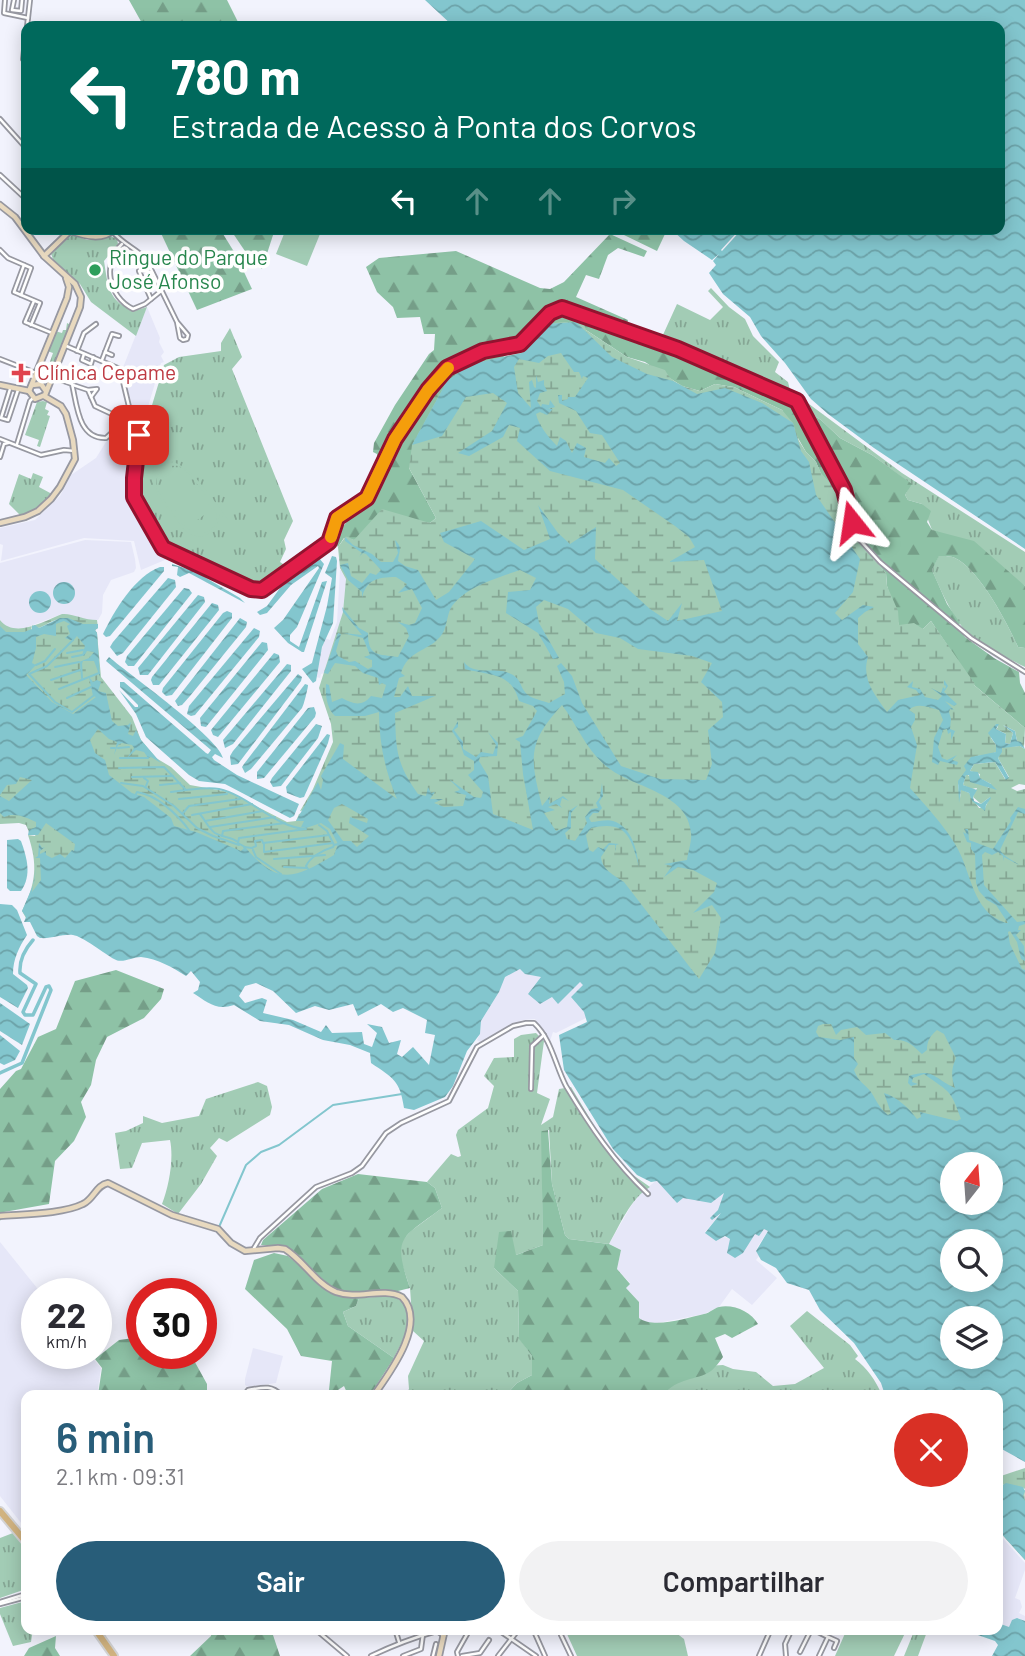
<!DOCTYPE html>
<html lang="pt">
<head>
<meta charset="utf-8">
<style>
	:root { --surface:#fff; --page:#f2f2f3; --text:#2b2b33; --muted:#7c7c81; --accent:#285d79 }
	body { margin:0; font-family:Barlow,sans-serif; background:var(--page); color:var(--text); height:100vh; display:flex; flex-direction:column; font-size:26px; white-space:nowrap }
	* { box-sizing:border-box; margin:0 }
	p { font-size:23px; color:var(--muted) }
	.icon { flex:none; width:38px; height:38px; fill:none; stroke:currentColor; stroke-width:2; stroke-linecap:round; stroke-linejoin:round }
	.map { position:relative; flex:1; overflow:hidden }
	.drawer { position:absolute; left:21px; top:1390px; width:982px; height:245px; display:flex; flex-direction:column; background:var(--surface); border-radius:14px; box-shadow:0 4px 18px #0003 }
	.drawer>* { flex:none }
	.banner { position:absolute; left:21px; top:21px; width:984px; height:214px; border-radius:14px; box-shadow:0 4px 18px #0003; background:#00695c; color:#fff; overflow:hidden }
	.needle { width:46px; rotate:17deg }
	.fabs { position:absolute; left:940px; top:1152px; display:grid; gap:14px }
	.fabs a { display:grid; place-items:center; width:63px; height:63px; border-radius:50%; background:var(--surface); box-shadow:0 4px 18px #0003; font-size:35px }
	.speed { position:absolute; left:21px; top:1278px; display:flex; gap:14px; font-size:35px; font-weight:700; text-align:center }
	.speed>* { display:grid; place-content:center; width:91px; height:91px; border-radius:50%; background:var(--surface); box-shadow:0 4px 18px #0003; line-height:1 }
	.speed small { font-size:18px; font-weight:400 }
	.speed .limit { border:10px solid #d22; background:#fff; color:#111 }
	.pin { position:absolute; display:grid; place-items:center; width:60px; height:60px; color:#fff; margin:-30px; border-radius:14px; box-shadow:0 4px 10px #0006 }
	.me { position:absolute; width:77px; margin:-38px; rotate:345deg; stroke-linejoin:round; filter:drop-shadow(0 0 5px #0008) }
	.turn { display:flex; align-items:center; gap:24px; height:147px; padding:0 35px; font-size:32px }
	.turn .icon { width:91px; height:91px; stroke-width:2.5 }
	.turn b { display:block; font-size:49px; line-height:60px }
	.lanes { display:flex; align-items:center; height:66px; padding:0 35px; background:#0003; justify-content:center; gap:35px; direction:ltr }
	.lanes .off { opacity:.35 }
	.round { display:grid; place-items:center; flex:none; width:74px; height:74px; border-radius:37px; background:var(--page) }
	.headline { display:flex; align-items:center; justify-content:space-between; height:119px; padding:0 35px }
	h1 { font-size:42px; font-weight:600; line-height:52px; color:var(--accent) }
	.button { display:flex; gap:14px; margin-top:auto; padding:14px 35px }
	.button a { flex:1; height:80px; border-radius:42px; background:var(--accent); color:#fff; font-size:28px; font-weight:600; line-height:80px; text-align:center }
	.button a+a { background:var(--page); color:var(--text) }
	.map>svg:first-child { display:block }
</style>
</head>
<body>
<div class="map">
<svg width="1025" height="1656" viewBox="0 0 1025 1656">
	<defs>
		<pattern id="grass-tufts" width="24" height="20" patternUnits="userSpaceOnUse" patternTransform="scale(1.75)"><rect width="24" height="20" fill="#a2ccb5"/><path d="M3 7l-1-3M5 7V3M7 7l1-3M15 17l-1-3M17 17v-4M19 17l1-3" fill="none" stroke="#85a694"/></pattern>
		<pattern id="forest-firs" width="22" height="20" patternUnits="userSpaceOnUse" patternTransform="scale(1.75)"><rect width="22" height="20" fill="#8ec2a6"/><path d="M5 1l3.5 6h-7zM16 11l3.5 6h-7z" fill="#759e88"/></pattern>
		<pattern id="wetland-marsh" width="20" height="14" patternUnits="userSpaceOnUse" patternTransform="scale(1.75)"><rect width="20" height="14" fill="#a2ccb5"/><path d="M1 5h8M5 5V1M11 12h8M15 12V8" fill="none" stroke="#85a694"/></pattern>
		<pattern id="water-waves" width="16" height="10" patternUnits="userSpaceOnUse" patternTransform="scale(1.75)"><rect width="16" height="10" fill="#83c6ce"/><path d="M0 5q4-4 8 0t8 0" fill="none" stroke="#6ca2a8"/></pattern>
	</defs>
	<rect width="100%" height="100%" fill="#f2f3fd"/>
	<g fill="#e6e7f8">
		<polygon points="147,307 160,338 159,342 164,352 161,356 164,362 161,363 145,417 135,415 122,370"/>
		<polygon points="130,418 136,425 138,433 131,495 159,549 172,557 141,570 134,541 84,538 1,561 3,545 0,544 0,528 35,520 60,496 71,475 96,458 106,442"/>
		<polygon points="85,540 131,542 135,559 136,568 134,572 111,580 103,595 102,613 98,620 85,620 62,614 25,628 13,629 5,626 0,620 0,563"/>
		<polygon points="340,570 343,570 346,579 343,612 332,651 324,673 321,674 320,678 316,677 316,669 325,638 330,640 337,622"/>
		<polygon points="520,969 525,974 541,977 552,997 580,982 584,985 586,1018 556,1033 553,1032 550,1041 535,1019 522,1020 480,1042 477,1040 480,1034 481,1021 499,992 504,977"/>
		<polygon points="657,1180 683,1198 725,1193 721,1213 705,1232 731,1239 743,1253 755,1233 759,1235 764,1229 768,1231 758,1246 756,1251 759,1256 756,1260 777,1278 752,1305 732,1289 719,1307 704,1314 653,1324 646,1323 639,1318 639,1302 626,1288 630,1283 617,1269 621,1250 609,1244 631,1206 642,1192"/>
		<polygon points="0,1242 41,1293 37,1293 37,1353 88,1353 101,1368 97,1395 26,1395 26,1521 22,1524 0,1496"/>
		<polygon points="253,1348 283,1356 276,1383 248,1387 245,1385 245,1379"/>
		<polygon points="998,1533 1025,1563 1025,1570 1015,1598 1020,1600 1022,1607 1019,1613 1025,1616 1025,1621 1018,1618 1009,1628 998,1623"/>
	</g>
	<g fill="url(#grass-tufts)">
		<path d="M72 235 88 240 110 236 117 239 118 244 104 261C108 286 108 301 134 311L147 307 136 336 91 302 80 284 54 263 51 253Z"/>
		<polygon points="711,288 729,307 745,319 753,336 779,362 775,372 788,382 791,394 783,393 626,328 628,323 662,337 677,304 710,320 723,307 708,291"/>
		<polygon points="67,323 71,325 49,378 45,376 53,353 47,351 55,331 62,333 63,330 66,330"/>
		<polygon points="230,328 242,357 232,369 293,521 284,540 286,549 280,562 286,566 261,587 254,586 166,546 139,496 147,422 164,365 179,357 221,351 221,343"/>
		<polygon points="43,401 47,402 45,409 49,411 47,415 50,416 40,447 37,446 39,440 25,435 37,402"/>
		<polygon points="805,401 902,473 1025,552 1025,586 932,530 922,504 908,500 905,495 911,484 872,455 840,438 821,420 808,412"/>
		<polygon points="33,473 43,477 39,487 52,494 38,510 22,517 9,504 19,474 31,479"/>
		<path d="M939 555C943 556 951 556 955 558 979 569 1008 624 1018 647L1025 648V667C1007 658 971 640 960 624 949 609 940 589 932 570Z"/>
		<path d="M536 1033 544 1041 537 1093 550 1099 541 1125 553 1117 559 1089 571 1087 610 1152 626 1170 650 1187C630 1199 620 1225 609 1244L569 1239 565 1235 552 1184 549 1130 542 1131 543 1245 516 1255 494 1268 518 1291 519 1338 532 1356V1375L517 1383 506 1395H406L409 1389 408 1376 424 1341 413 1331 410 1288 400 1258 401 1242 411 1231 442 1208 435 1188 427 1182 451 1154 458 1157 461 1156 456 1135 458 1130 488 1108 494 1086 484 1076 494 1058 514 1057V1039L521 1035Z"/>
		<path d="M258 1082 267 1086 272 1107 270 1115 227 1142 219 1138 210 1148 217 1156 201 1184 178 1214 162 1204C169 1186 174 1159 170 1140L142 1143 132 1168 120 1169 115 1133 126 1131 143 1123V1116L162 1123 199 1116 206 1099Z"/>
		<path d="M393 1296 406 1304C411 1328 405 1336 394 1358L348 1326 343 1312 356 1306 359 1298Z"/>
		<path d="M807 1311 850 1345 858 1356 855 1359C867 1368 875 1379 882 1395H631L706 1366 723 1365 733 1369 756 1372 773 1386 795 1384 824 1368 790 1326Z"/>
		<polygon points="13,1533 26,1549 26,1589 0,1598 0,1538"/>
		<polygon points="26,1601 26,1629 33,1629 31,1642 13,1646 0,1614 0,1608"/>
		<polygon points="915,1629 928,1629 918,1656 904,1656"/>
	</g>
	<g fill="url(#forest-firs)">
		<polygon points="129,0 227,0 240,26 142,26 143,25"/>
		<polygon points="159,229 220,229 236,255 252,289 197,310"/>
		<polygon points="230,229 275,229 262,269 251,260"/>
		<polygon points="630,229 660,229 665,234 657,251 624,235"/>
		<path d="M610 234 647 251 644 257 618 248 608 255 599 279 586 275 576 297 628 320 627 328 788 395V399L796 403 801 411 808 412 821 420 840 438 872 455 912 484 905 495 908 500 922 504 931 511 927 522 932 530 974 541 1025 586V648L1018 647C1008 624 979 569 955 558 951 556 943 556 939 556L932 570 947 604 960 623 958 627 965 637 994 658 1019 672 1020 683 1025 693V728L974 685 931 621 923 629 899 625 887 586 886 573 861 545 853 532 845 500 821 474 816 462 806 452 782 410 734 387 715 384 700 391 682 386 645 362 627 357 586 330 537 339 522 353 505 355 409 468 436 518 430 523 417 521 354 540 344 538 338 547 333 539 353 514 365 505 359 498 366 495 377 471V454L373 452 374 443 395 405 429 354 434 350 435 334H424L420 317 397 318 393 307 377 292 366 267 379 258 456 251 540 288 550 289 564 282Z"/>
		<polygon points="116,970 164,989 161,999 144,1018 107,1037 96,1060 91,1085 81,1102 86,1117 74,1141 55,1161 49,1204 4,1212 0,1221 0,1089 16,1071 21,1069 38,1037 56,1029 75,981"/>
		<path d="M548 1130 552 1184 565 1235 569 1239 609 1244 621 1250 617 1269 630 1284 626 1288 639 1302V1318C654 1329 686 1318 704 1314 710 1313 714 1308 719 1307 734 1304 751 1312 758 1324L732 1338 725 1334 715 1338 723 1357C720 1361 715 1368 711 1371 696 1381 678 1377 663 1395H506L517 1383 532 1375V1356L519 1339 518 1291 494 1268 499 1232 511 1231 516 1255 543 1245 541 1131Z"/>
		<path d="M358 1174 427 1182 435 1188 442 1208C401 1239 392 1236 410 1288L398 1291H341L331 1287 288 1247 261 1245 263 1240 322 1189Z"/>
		<polygon points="274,1253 288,1256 334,1295 359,1298 356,1306 343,1312 348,1326 394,1358 370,1395 348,1395 344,1386 338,1390 329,1390 332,1361 301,1356 287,1329 245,1289 254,1260"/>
		<polygon points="142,1337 142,1353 188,1353 191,1355 207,1384 207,1395 98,1395 102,1368 95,1359 119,1340"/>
		<polygon points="212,1629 271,1629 280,1656 190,1656 211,1636"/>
		<polygon points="56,1636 55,1648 60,1656 24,1656 29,1648"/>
	</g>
	<g fill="url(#wetland-marsh)" fill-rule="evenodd">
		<path d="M564 322 584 324 586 330 627 357 665 370C672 384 685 387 700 391L715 384 734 387 782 410 793 423 799 441 806 452 816 462 821 473 845 500 853 532 861 545 886 573 887 586 898 611 899 625 914 623 923 629 931 621 975 684 974 685 1025 728 1024 747 1017 741 1015 731 1003 725 1013 733 1010 744 1005 743 1006 734 996 729 998 727 996 724 991 738 996 745V752L989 755 976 756 958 785 960 798 961 789 969 793 979 808H985L990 797 981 804 973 797 977 788 971 789 963 785 966 774 989 788 991 784 979 778 980 774 970 771 974 764 995 762 1005 779 1009 777 998 758 1002 747 1020 746 1025 749V785L1019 784 1011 788 1017 791 1025 789V1002L912 937 1025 1205 949 1219 729 1001 385 794 300 811 313 789 333 742 331 724 319 688 343 612 346 579 340 568 338 547 346 536 354 540 382 509 430 523 436 518 409 468 412 445 447 381 471 364 522 353 538 338 546 324ZM952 1164H990V1202H952Z"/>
		<path d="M62 614C72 613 84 620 97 620L98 628 95 630 97 633 101 677 132 717 141 740 156 758 171 767 190 785 229 792 287 822 296 821 299 814 335 801 407 826 262 902 47 725 0 657 61 620 75 622C62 614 51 622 39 628L32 625 31 632 0 647V620C15 639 44 621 62 614Z"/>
		<polygon points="0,756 21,760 44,790 36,828 29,832 26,825 19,823 0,824"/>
		<path d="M43 818 99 824 26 918 22 911C36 883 38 865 28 835L35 836Z"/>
		<polygon points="1025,1468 1025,1489 1022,1487 1025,1491 1024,1501 1025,1495 1025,1560 998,1530 998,1488 1004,1484 998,1486 998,1477"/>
	</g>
	<g fill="#a2ccb5" fill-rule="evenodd">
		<polygon points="286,229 322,229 307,266 276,254"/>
		<path d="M171 462C191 464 215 503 228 519L226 520 220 514 216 529C210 533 204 538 196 536 185 535 179 522 172 514 159 498 136 471 171 462ZM171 466C176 466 178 465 182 468 190 473 217 508 217 517 217 523 214 528 209 531 187 543 168 505 157 490 154 479 159 468 171 466Z"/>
		<polygon points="183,471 212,509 188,527 159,489"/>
		<polygon points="577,1629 671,1629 684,1639 688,1656 577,1656 567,1634"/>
		<polygon points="847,1629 907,1629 894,1656 835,1656"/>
	</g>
	<g fill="url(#water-waves)" fill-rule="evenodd">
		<polygon points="425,0 1025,0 1025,549 874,448 828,414 811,399 785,363 761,336 750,317 723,294 709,273 716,265 713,261 719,254 712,260 684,241 671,229 740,229 721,250 722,251 742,229 999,229 999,26 453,26"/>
		<path d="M576 322 612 357 647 374 673 381 697 394 725 388 762 403 793 423 801 451 809 462 816 495 860 559 853 592 835 613 842 620 863 605 874 607 865 612 858 618V644L868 657C861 679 875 695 887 712L898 700 920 695 916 690 907 687 913 681 912 687 920 689 925 697 938 700 942 696 931 688 941 693 943 687 945 689 946 686 944 685V680L948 686 944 692 957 704 954 706 945 701 954 710 950 709 949 712 951 719 950 729 955 731 951 740V732L948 734 947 729 943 730 938 747 942 758 947 760 957 755 952 760 958 762 957 765 940 761 938 765 932 762 934 738 943 720 939 710C929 707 916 702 909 710L915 714V720L911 727 917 745 910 788C926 806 942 823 955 844 972 871 971 912 1006 923H1008L996 905 987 900 979 891 976 883 975 854 971 849V843L967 842 963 832 966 834 965 829H968L969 840 993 849 1011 821 1010 818 1018 807 1025 809V814L1018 812 1000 850C1004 857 1013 860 1019 865L1004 857 1003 861V856L998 852 992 855 985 852 982 855 984 885 1017 922 1025 921V924L1019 926 1018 930H1021L1016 935 1024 946 1025 961 1021 959 1017 942 1010 931 1008 932 1010 944 1022 969 1025 970V1462L998 1447V1395H885L881 1383 854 1343 820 1310 809 1290 787 1283 776 1268 761 1260 756 1251 768 1231 764 1229 759 1236 755 1234 743 1253 735 1258 727 1253 730 1239 725 1236 716 1241 705 1233 721 1213 712 1220 710 1218 718 1210 724 1193 711 1203 683 1198 677 1203 657 1181 651 1182 637 1175 613 1149 564 1070 559 1035 587 1022 584 1012 571 997 583 985 580 982 558 1004 552 997 540 1004 528 994 541 977 525 974 520 969 505 977 499 992 481 1021 480 1034 467 1051 453 1086 445 1097 414 1110 404 1108C400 1080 393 1078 371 1063L370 1053 350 1045 323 1040 289 1025 260 1021 234 1005C216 1011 207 1002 193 993L198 990 200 982 191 971 186 976C172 967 158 959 141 957 132 957 122 964 114 959 105 954 82 936 73 935 61 934 52 939 40 938L37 936 30 922H24L26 917 22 911 34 883 36 867 32 892 41 880 40 858H35L38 856 39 843 42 848 45 847 40 851V854L46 851V855L52 858 60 854 65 858 72 850 74 851 75 844 46 823 38 835H28L29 830 36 827V822C26 817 14 812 4 817L0 813V796L9 801 32 780 20 777 16 784 7 785 0 795V626L6 632H24L32 629V626L35 625 39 628 60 618H68L83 624H98V628L95 630 97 633 100 677 94 661H83L82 664 79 662 89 658 94 652 87 651 84 656 82 655 85 646 77 636 73 641 65 638 70 634 67 626 70 624 64 621 56 624V636L44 634 36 637V648L32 663 36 665 26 675 52 702 73 714 96 697 93 696 89 677 93 682 97 680 101 682 98 691 106 693 112 721 118 726 128 725 131 722 128 734 133 736 136 730 141 740 161 763 151 757 148 758 144 752 136 750 127 758 134 748 132 745 122 743 118 745 114 755 117 742 109 739 98 729 90 740 95 753 105 760 109 775 132 793 144 797 171 818 174 826 196 832 241 851 245 847C278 886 294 879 334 855L338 844 330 829 321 823 306 828 301 827 304 821H296L318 782 321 790 323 780 321 776 340 743 344 745 343 759 397 799C385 771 379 742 379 712L365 716H335C327 709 325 695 326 684L329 685 332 702 342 698C353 704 362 707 371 696L382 698 386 685 382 683 379 685 378 678 363 673 355 666 335 663 328 674 324 673 338 633 341 634 336 651 338 656 349 662 355 661 368 669 372 667V660L364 657 370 655 363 638 343 633 362 635 343 612 342 607 359 628 368 633C368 657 378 654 398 657L409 636 406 628 398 622 409 625 415 623 422 608 412 589 398 593 407 584 396 577C377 577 366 580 362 598V592L348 580 340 565 348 563 351 576 362 583 370 573 376 575 381 570 366 554 363 553 359 557 362 553 345 541V537L353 545 372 554 381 562H393L398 553 395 540C403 548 399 551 398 561L405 566 418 570 436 600 449 592 475 559 444 542 440 533 481 521 524 550 550 539 538 505 558 533 570 544 596 527 595 559 650 609 668 621 682 603 677 621 722 611 704 560 669 562 695 547 689 537 675 526 623 490 550 471 517 441 520 428 509 425 503 437 469 456 458 453 492 431 507 403 493 393 466 397 442 436 412 445 447 381 471 364 522 353 540 335 546 324ZM561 353 574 372H579L582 379 583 376 588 378 575 397H568V399L562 401V395H558L559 403 576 411 590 433 602 435 620 463 616 466 609 458 605 463 584 457 586 448 577 443 572 453 566 441 560 437 557 446C549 438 539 426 536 414L540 412 547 415 553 409H548L555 407 550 400 549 405 542 404 541 407 537 401 540 393 547 391 544 385V380L538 382 536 375V388L534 387 532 380 529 382 531 408 518 393 514 367 519 359 539 363 548 356ZM520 570 536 578 530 590 508 592 506 613 538 633 553 659 559 658 539 623 536 607 544 600 568 609 596 633 620 638 638 649 692 656 712 663 701 682 722 702 723 717 708 730 712 764 706 780 660 779 621 766 582 703 572 676 561 663 557 666 564 682 565 694 549 703C544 701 533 699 528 695 518 686 523 677 506 672 492 668 473 675 464 662L465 669C491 676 511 672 519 701L533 706 537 711 523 736 515 739 520 742 523 774 533 830 493 814 488 776 479 761 480 757 497 756 498 743 488 732 496 745 493 754 481 752 476 757 463 749V742L454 730 458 727V721L452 731 460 743 464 755 474 761V770L468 775 483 792 481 798 474 797 449 779 460 790 454 792 466 795 463 806 444 807 434 803 443 799H430L435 792 431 793 428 787 426 796 418 794C396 763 396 750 395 713L435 696H412L408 686 400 697H394L399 678 405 676 401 673C408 650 427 652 440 637 448 628 446 615 452 606 467 586 497 578 520 570ZM562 705C578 726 587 753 610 769 635 788 688 793 691 833 692 841 688 852 687 860L664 864 672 866 664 877 678 867 693 870 717 883 714 892 693 913 712 905 721 918 715 953 699 979 624 882C614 875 602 870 601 857L609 845H615V852L616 845 619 844 609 843 603 849 598 847 593 852 589 850 586 835 591 828C626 820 631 836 639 867 637 850 632 827 613 821 607 819 597 822 591 822L589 818 593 813H598L602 808 599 802 603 796 602 783 600 797 596 803 598 808 591 809 585 817 587 823 575 841 567 839 565 833 571 828V813L578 805 569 811 567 827 556 831 544 813 555 810 548 807 556 804 562 808 560 805 562 798 569 801 563 796 549 804 550 796 542 806C530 758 527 743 562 705ZM342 804 368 819 367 823 350 817 349 823 369 836 357 847 351 841H343L328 820 334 808ZM256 983 273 991 296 1013 315 1006 329 1010 353 1004 358 1016 381 1004 393 1012 403 1008 427 1020 425 1033 435 1035 429 1065 413 1047 402 1057 397 1054 401 1040 389 1043 382 1027 367 1024 377 1033 372 1047 364 1044 362 1032 332 1033 326 1025 321 1032 293 1020 263 1013 267 1000 262 998 245 1003 239 996 245 986ZM823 1024H831L836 1035 841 1030 857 1027 866 1035 885 1033 894 1040C908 1039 913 1046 922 1054L927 1050C927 1041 930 1036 937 1030L944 1034 956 1058C951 1069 951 1077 955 1088 933 1078 934 1068 909 1076L908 1083 911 1086 918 1084 912 1082 913 1078 924 1074C950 1093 950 1088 961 1119L957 1121 920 1112 921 1117 917 1119C909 1108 897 1097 884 1093L891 1113 888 1115C879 1108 877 1101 871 1092 864 1083 859 1083 854 1070L858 1064 854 1058V1037L840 1040 819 1037 816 1032 818 1026ZM952 1164H990V1202H952ZM952 1241H990V1279H952ZM952 1318H990V1356H952Z"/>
		<polygon points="332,556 336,557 337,561 333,623 322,647 316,681 313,683 302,669 312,663 327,606 332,578 325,573"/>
		<polygon points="319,558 324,564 297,627 290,635 290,641 299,647 322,582 327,581 304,652 302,652 288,643 274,628 283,620 319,568 318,566 291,585 267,613 260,615 257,612 267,606 280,588"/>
		<polygon points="172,564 194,571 240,598 245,603 189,573 180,577 177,575 178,567 172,566"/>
		<path d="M160 567H164V571L110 636 106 637 103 634C114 611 135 576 160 567Z"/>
		<polygon points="168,578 175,580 176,587 123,653 117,656 110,647 113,642"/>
		<circle cx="64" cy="593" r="11"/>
		<polygon points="184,588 189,589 192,593 134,666 128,666 125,662 127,656"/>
		<circle cx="40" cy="602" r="11"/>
		<polygon points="198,595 204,597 205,602 148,675 140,675 138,668"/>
		<polygon points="212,603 218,605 219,610 159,685 153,685 151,680 152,677"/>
		<polygon points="227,611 232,613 232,618 172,695 166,696 162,692 163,688 223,613"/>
		<polygon points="240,618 247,622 246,627 190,696 182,705 178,706 175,701"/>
		<polygon points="254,628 260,631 259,637 195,715 191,716 187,714 189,706"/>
		<polygon points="262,642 267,643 268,650 206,727 201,726 200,718"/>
		<polygon points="274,653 279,655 280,662 218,737 213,735 211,730"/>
		<path d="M109 657C130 675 218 737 223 758L215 754 212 757 214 760 237 775 299 804 294 816 290 818 225 784 199 781 189 775 146 737 136 714 119 690 135 707H138V705L120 687V682H124L206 753 208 754 211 750 106 661Z"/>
		<polygon points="287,664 291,665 291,671 233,744 225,748 223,740"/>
		<polygon points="298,674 302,677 301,681 238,764 231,765 230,756 233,751"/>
		<path d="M305 684 308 685C308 688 304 704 302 708L251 769 245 773 242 767 244 764Z"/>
		<polygon points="314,707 316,713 315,717 264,778 257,779 257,772 308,708"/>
		<polygon points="316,724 322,726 318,738 281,786 273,787 270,782 272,778"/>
		<polygon points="996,724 999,724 996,729 1006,734 1005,743 1010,744 1013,733 1003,725 1015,731 1017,741 1021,742 1025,749 1020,746 1002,748 1002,752 998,758 1009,778 1006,780 995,762 974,764 970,771 978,772 980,778 991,784 997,790 970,782 969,775 966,775 963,785 977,790 973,797 974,801 981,804 990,797 991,798 986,805 985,811 972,801 969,793 961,790 959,803 958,781 966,770 964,766 971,757 996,752 996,745 988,733"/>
		<polygon points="327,734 330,735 328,743 304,797 300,798 287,793 286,787"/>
		<path d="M18 839 21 841C27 858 32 875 21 891H10L7 888V840Z"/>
		<path d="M0 904 12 905 17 910 27 935C19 947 13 959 13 974L27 985 28 988 18 1008 0 997Z"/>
		<polygon points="0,1003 30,1024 22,1045 0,1031"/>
		<polygon points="0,1035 20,1051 15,1060 4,1065 0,1063"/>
		<polygon points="1006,1483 1023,1487 1025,1491 1023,1496 1025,1501 1025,1560 998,1530 998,1488"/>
		<polygon points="1017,1618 1025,1621 1025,1656 992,1656 998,1645 995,1641 972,1633 973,1629 998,1629 998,1623 1009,1627 1012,1620"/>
	</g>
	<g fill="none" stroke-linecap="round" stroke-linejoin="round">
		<g stroke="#83c6ce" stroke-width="2">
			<polyline points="73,640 47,666 29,674 55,702 72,712 93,696"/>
			<polyline points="67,653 83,650"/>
			<polyline points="72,657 82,655"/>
			<polyline points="81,663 82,678"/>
			<polyline points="36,665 45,661 55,649"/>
			<polyline points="55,667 79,662"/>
			<polyline points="51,680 80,670"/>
			<polyline points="59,689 99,673"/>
			<polyline points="67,698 91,687"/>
			<polyline points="111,748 115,748"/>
			<polyline points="118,748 129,747"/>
			<polyline points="120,758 148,758"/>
			<path d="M119 768 164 767 186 790C196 789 209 787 219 789 250 796 274 827 306 829L239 838 238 843 245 847"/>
			<polyline points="132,777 173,776"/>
			<polyline points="144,778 148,781 146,786"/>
			<polyline points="121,783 143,786 174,806 197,828 213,836 239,845"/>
			<polyline points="160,785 180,783"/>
			<polyline points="171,792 186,790"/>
			<path d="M136 794 137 792C157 795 177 814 189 830"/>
			<polyline points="179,799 227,794"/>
			<polyline points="183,813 189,806 240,799"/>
			<path d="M200 814C205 820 209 829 215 833 223 838 230 836 238 842"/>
			<polyline points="192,815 252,804"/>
			<polyline points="205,821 263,811"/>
			<polyline points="319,825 327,831 334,845 338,844"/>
			<polyline points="210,827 275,817"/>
			<polyline points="222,836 223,831 285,823"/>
			<polyline points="264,844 264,852 333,843"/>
			<polyline points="244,847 252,848 256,846 255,841 262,840 263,843 329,835"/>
			<polyline points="253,850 256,857 281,874"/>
			<polyline points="274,859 325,855"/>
			<polyline points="284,867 307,868"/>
			<path d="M308 869 306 866C310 857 323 850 333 847L334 845"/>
			<polyline points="219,1227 246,1165 261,1152 279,1145 333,1105 402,1094"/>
		</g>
		<path stroke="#83c6ce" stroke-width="3.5" d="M0 1073 22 1063 51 990 49 986 46 987 33 1015H25L23 1012 36 984 20 973C19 960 25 949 33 940"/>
		<defs>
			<g id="street">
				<polyline points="5,0 4,13 28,18 27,26"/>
				<polyline points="14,0 12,10 21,11 22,0"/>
				<polyline points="28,18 30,0"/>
				<polyline points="23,59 26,32"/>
				<polyline points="0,119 26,148"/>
				<polyline points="0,175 26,199"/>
				<path d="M113 232C123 244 135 248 146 259L177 322 188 335 187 339 183 340 180 338 177 322"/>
				<path d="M122 244C102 262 108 297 133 309L145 304 161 291"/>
				<polyline points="0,250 8,258 31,268 21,295"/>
				<polyline points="24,265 14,292 40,303 31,325"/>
				<polyline points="150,267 139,271 151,299"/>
				<polyline points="34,301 25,322 52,333"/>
				<polyline points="77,351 84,333 96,324"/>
				<polyline points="105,352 112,355"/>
				<polyline points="84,354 82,360 91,364 93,357"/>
				<polyline points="0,359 36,373"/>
				<polyline points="102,360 112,334 119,336"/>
				<path d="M52 377 72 384C77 405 78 439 106 438L131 415 120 369 64 345"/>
				<polyline points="73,385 88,390 95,406 112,414 121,425"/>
				<polyline points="10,389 1,418 8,420 18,390"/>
				<polyline points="88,390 97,389 91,397"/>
				<polyline points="131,415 139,435 134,497 163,548 251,589 263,589 329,542 337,518 367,498 395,439 428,390 447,368 483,351 516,346 523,341 550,313 556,309 567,309 678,349 797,401 844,490 853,527 859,539 880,562 971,638 1025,672"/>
				<polyline points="0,439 41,455 64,450 75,451"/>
				<polyline points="17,444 30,401 33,398"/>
				<polyline points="0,457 4,444 8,443"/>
				<polyline points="531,1089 532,1046 544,1035"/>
				<path d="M254 1248 260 1238 316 1187 352 1173 362 1166 386 1133 401 1123 449 1101 477 1047 513 1026 526 1023H534C552 1040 555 1065 566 1086 590 1126 614 1162 648 1194"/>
				<path d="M244 1395 248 1390C261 1388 271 1384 281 1395"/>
				<polyline points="0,1602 26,1594"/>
				<polyline points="0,1604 26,1597"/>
				<polyline points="315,1629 347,1656"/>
				<polyline points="395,1629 399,1642"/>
				<polyline points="497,1629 536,1656"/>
				<polyline points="533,1629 545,1656"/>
				<polyline points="564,1629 561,1635 571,1656"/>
				<polyline points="812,1629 828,1637 819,1656"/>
				<polyline points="828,1637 837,1641 834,1648"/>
				<polyline points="800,1652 811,1630"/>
				<path d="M371 1656C396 1644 412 1638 437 1631L444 1636"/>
				<polyline points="403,1656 421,1649 423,1634"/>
				<polyline points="433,1656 436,1644"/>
				<polyline points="458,1656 457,1652 470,1629"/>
				<polyline points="462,1656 480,1653 489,1640"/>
				<polyline points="498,1656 519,1629"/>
				<polyline points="759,1656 771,1629"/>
				<polyline points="786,1656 785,1644 792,1629"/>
			</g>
			<g id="secondary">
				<polyline points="0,205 15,217 44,256 75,284 81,297 80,307 45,395 35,399 29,391"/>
				<path d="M44 256 70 231C86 236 102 241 115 229"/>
				<polyline points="0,385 29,391"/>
				<polyline points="32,385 41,384 46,391"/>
				<polyline points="29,391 67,298 69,287 66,278"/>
				<polyline points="0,523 25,517 38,511 51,499 60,487 75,459 73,440 66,414 61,406 44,396"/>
				<path d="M0 1216C24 1214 63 1214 83 1204 94 1199 96 1185 108 1183L172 1215 218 1229 231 1243 245 1251 278 1248 285 1249C304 1261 316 1284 336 1292 358 1300 382 1287 402 1297 427 1323 391 1371 374 1395"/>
				<polyline points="439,1656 445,1629"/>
			</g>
			<g id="primary">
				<polyline points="0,1511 26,1542"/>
				<polyline points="95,1629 114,1656"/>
			</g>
		</defs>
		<use href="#street" stroke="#9798a1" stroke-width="6"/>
		<use href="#secondary" stroke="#9798a1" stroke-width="8"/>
		<use href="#primary" stroke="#d3d3d4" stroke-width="10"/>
		<use href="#street" stroke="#fff" stroke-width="2.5"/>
		<use href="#secondary" stroke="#e8d9bf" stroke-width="4.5"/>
		<use href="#primary" stroke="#d1b380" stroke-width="6"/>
	</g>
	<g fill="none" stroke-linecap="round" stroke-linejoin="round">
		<defs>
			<polyline id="route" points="139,435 134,478 134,497 163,548 251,589 262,590 329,542 337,518 367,498 395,439 428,390 447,368 483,351 520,344 550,313 562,308 678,349 797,401 844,490 852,522"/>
		</defs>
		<use href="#route" stroke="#92132f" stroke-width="18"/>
		<use href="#route" stroke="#e11d48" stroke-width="12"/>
		<polyline stroke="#f59e0b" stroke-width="12" points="331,537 337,518 367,498 395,439 428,390 448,368"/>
	</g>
	<circle fill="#2e9e5b" stroke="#fff" stroke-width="2.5" cx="95" cy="270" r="7"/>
	<path fill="#e0444e" stroke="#fff" stroke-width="2.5" d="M17.5 362.5h7v7h7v7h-7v7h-7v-7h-7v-7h7z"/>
	<g text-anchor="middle" stroke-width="7" stroke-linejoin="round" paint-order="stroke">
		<g font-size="21" fill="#27864d" stroke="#fff" text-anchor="start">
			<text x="109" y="265">Ringue do Parque<tspan x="109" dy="24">José Afonso</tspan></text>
		</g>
		<g font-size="21" fill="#be3a42" stroke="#fff" text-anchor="start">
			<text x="37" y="380">Clínica Cepame</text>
		</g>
	</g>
</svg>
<div class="fabs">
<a><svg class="needle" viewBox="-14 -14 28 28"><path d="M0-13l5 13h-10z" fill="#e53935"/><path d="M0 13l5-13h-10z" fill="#7c7c81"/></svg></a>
<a><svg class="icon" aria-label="search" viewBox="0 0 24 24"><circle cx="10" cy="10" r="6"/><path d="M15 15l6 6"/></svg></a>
<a><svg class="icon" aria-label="layers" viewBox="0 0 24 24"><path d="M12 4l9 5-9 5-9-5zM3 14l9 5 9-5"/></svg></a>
</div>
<div class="speed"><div>22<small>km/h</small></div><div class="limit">30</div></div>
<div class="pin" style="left:139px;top:435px;background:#d93025"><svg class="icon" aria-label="arrive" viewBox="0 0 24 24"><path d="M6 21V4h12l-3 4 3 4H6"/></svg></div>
<svg class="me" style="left:852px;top:522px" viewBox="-20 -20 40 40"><path d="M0-17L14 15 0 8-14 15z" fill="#e11d48" stroke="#fff" stroke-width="4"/></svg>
<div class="banner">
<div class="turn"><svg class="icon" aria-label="left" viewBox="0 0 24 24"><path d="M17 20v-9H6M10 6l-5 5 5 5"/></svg><div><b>780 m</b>Estrada de Acesso à Ponta dos Corvos</div></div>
<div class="lanes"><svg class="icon" aria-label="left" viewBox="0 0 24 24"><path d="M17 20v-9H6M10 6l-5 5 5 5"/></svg><svg class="icon off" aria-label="ahead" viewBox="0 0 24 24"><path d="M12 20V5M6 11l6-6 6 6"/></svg><svg class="icon off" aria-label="ahead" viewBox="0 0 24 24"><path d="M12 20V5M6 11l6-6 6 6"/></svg><svg class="icon off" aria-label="right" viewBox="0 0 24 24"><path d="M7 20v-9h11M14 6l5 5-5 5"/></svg></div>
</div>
<section class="drawer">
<div class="headline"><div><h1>6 min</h1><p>2.1 km · 09:31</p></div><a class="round" style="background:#d93025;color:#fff"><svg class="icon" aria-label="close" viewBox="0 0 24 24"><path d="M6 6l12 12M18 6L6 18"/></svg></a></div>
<div class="button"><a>Sair</a><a>Compartilhar</a></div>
</section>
</div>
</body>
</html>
